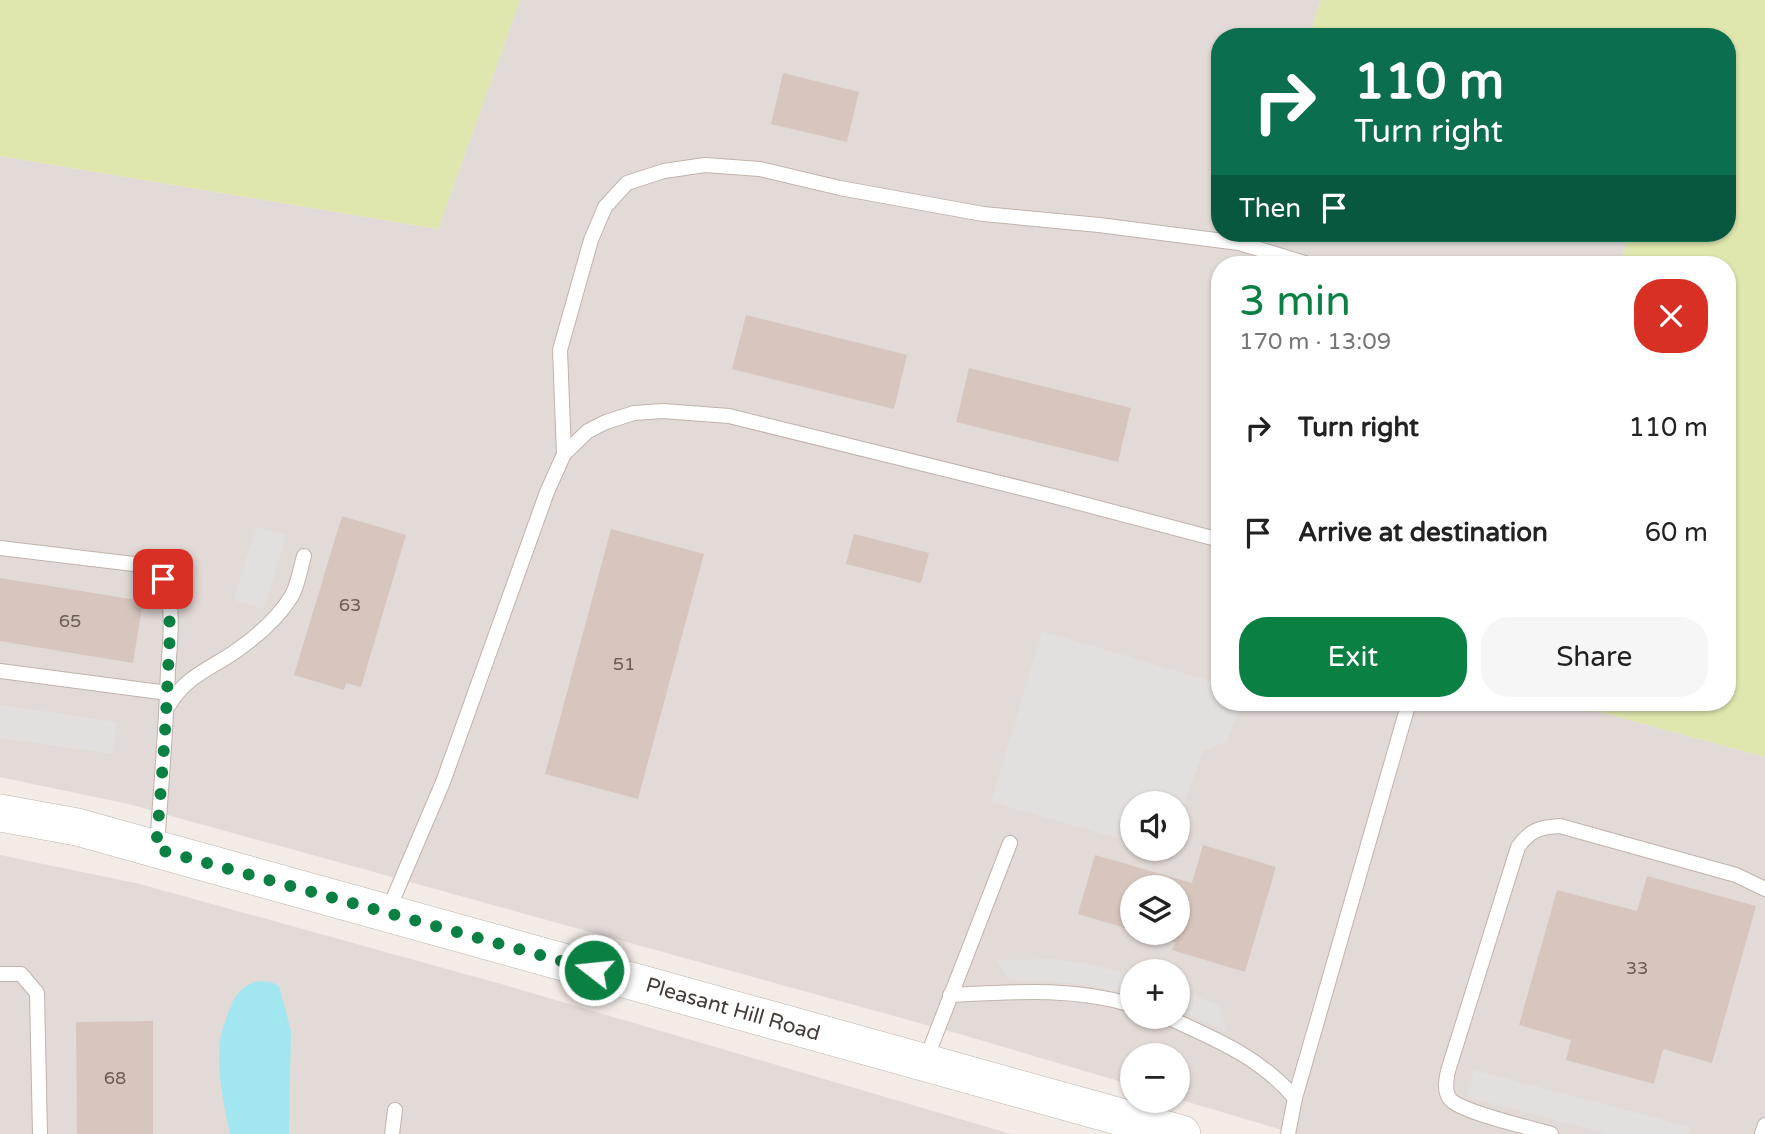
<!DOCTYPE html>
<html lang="en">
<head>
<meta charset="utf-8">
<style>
	:root { --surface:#fff; --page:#f6f6f6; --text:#222; --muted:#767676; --accent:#0b8043 }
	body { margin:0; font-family:"Varela Round",sans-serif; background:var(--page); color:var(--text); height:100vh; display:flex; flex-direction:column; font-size:26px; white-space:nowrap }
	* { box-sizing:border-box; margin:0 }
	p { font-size:23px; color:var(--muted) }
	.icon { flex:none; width:38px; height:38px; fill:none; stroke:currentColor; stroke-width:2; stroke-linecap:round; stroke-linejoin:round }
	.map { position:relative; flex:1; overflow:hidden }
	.sheet { position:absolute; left:1211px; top:256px; width:525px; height:455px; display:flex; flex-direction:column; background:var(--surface); border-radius:28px; box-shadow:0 2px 5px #0004 }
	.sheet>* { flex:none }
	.hud { position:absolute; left:1211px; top:28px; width:525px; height:214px; border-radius:28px; box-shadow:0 2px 5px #0004; background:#0b6e4f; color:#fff; overflow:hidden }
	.fabs { position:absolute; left:1120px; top:791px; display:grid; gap:14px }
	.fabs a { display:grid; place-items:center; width:70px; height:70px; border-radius:50%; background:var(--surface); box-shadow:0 2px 5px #0004; font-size:35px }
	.pin { position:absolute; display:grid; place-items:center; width:60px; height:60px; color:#fff; margin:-30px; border-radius:14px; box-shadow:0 4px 10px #0006 }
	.me { position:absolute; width:77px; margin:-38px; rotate:286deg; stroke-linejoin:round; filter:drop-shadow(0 0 5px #0008) }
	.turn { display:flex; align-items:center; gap:24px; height:147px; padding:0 28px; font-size:32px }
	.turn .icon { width:91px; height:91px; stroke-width:2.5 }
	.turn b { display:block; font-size:49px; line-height:60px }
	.then { display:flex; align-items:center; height:66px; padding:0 28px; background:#0003; gap:14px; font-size:26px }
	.round { display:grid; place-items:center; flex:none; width:74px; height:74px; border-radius:28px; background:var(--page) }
	.headline { display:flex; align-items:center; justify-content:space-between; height:119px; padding:0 28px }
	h1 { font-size:42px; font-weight:600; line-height:52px; color:var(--accent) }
	.action { display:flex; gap:14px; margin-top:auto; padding:14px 28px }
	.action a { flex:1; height:80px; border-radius:28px; background:var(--accent); color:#fff; font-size:28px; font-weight:600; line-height:80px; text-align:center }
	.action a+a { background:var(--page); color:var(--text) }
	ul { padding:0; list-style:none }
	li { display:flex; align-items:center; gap:21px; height:105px; padding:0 28px }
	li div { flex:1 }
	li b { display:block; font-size:26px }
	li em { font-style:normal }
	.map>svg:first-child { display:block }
</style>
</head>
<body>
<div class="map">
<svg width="1765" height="1134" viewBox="0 0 1765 1134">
	<rect width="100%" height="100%" fill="#f3ebe6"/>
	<g fill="#e2dad7" fill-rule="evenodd">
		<path d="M520 0H1321L1309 37H1220V233H1629L1620 264H1220V702H1563L1765 757V1134H1296L1178 1099V1055H1132V1085L970 1037 128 804 0 777V156L438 229ZM1132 803H1178V849H1132ZM1132 887H1178V933H1132ZM1132 971H1178V1017H1132Z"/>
		<polygon points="0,855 140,884 508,986 1011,1134 0,1134"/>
	</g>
	<g fill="#dfe7ae">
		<polygon points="0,0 520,0 438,229 0,156"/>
		<polygon points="1321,0 1765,0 1765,757 1563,702 1727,702 1727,264 1620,264 1629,233 1727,233 1727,37 1309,37"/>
	</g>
	<g fill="#e3dfde">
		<polygon points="256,527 286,535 264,609 234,600"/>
		<polygon points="1042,631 1220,684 1220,702 1241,702 1227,741 1203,751 1178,821 1178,803 1132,803 1132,842 991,802"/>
		<polygon points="0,705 117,722 112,754 0,738"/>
		<polygon points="1053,959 1084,963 1132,975 1132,995 1086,985 1047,981 1010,981 995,960"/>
		<polygon points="1178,989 1220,1006 1226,1032 1178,1009"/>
		<polygon points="1474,1070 1690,1127 1688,1134 1607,1134 1467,1097"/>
	</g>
	<path fill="#a2e7ef" d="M260 981 271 982 279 986 291 1031 289 1134H230C224 1105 216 1071 220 1041 221 1032 225 1023 228 1014 234 997 241 984 260 981Z"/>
	<g fill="#d7c6be">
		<polygon points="783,73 859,92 847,142 771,124"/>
		<polygon points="746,315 907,355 894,409 732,369"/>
		<polygon points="969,368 1131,408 1118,462 956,422"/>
		<polygon points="342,516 406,535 361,687 346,683 344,690 294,675"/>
		<polygon points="611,529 704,554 638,799 545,774"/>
		<polygon points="854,534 929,553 921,583 846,564"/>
		<polygon points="0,578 143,601 133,663 0,641"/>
		<polygon points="1203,845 1276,867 1245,972 1172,950 1175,942 1145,933 1178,933 1178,887 1132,887 1132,930 1078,914 1095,855 1192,883"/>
		<polygon points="1647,876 1756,906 1712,1063 1663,1049 1654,1084 1566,1060 1571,1040 1519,1025 1557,890 1637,911"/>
		<polygon points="153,1021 153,1134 77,1134 76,1022"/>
	</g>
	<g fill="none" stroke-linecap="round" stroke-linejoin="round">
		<defs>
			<g id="service">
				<polyline points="564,454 560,350 591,240 605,207 627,183 664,171 705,165 760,169 840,188 983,214 1099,225 1239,243 1308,264"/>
				<path d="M0 548 142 565C151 568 159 571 163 580 175 602 170 645 168 670 166 730 161 788 157 847"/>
				<polyline points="0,671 168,693"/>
				<path d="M169 705C186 676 210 669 236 651 256 637 278 618 291 597 298 586 300 569 304 556"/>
				<polyline points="388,911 443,782 547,492 564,454 588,431 606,422 634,413 663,411 729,416 1053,496 1220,540"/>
				<polyline points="0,974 21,974 37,993 40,1134"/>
				<path d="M950 995C1012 992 1073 987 1132 1005"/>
				<path d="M1167 1017C1217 1040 1258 1056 1295 1098"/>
				<polyline points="925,1062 1010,843"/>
				<polyline points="392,1134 395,1110"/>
				<polyline points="1288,1134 1295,1098 1409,702"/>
				<path d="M1551 1134C1532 1128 1460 1112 1450 1099 1444 1091 1446 1080 1448 1071L1518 847C1530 830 1540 827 1560 826L1736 875 1765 889"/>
				<polyline points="1762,1134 1765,1125"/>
			</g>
			<polyline id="tertiary" points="0,813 77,827 1182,1134"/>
		</defs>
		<use href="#service" stroke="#c1b3ab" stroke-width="16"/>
		<use href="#tertiary" stroke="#c1b3ab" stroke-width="38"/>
		<use href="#service" stroke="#fff" stroke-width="14"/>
		<use href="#tertiary" stroke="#fff" stroke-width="37"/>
	</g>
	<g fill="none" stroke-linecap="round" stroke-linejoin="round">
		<path stroke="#0b8043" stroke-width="12" stroke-dasharray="0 21.6" d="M163 579C172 609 170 640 168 670 166 730 161 789 156 849L594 970"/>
	</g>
	<g text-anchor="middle" stroke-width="5" stroke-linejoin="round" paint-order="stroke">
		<g font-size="18" fill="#6a5d57">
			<text x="350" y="611">63</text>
			<text x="70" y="627">65</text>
			<text x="624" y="670">51</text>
			<text x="1637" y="974">33</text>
			<text x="115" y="1084">68</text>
		</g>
		<g font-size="21" fill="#453a35" stroke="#fff">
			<text transform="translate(733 1009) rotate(16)" y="7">Pleasant Hill Road</text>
		</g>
	</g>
</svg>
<div class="fabs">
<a><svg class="icon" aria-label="sound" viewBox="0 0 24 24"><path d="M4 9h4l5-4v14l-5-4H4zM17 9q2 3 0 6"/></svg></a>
<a><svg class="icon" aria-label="layers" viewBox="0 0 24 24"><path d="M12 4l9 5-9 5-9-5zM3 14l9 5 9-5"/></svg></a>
<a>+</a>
<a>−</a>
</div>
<div class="pin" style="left:163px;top:579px;background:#d93025"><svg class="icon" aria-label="arrive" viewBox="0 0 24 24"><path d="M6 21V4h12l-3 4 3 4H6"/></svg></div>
<svg class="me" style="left:594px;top:970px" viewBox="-20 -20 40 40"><circle r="17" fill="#0b8043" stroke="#fff" stroke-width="3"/><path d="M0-11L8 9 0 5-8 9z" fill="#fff"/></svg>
<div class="hud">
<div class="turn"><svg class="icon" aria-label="right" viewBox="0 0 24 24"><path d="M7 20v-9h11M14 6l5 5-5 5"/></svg><div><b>110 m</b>Turn right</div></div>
<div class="then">Then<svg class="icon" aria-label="arrive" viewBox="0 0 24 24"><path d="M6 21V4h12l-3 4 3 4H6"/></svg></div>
</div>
<section class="sheet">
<div class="headline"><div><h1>3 min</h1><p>170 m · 13:09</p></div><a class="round" style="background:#d93025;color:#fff"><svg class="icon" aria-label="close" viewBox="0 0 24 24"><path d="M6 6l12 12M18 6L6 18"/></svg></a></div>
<ul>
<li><svg class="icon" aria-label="right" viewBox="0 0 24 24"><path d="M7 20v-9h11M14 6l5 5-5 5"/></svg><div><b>Turn right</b></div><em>110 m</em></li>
<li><svg class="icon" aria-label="arrive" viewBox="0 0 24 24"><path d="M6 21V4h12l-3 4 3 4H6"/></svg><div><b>Arrive at destination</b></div><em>60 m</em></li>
</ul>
<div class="action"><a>Exit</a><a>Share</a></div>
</section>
</div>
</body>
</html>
